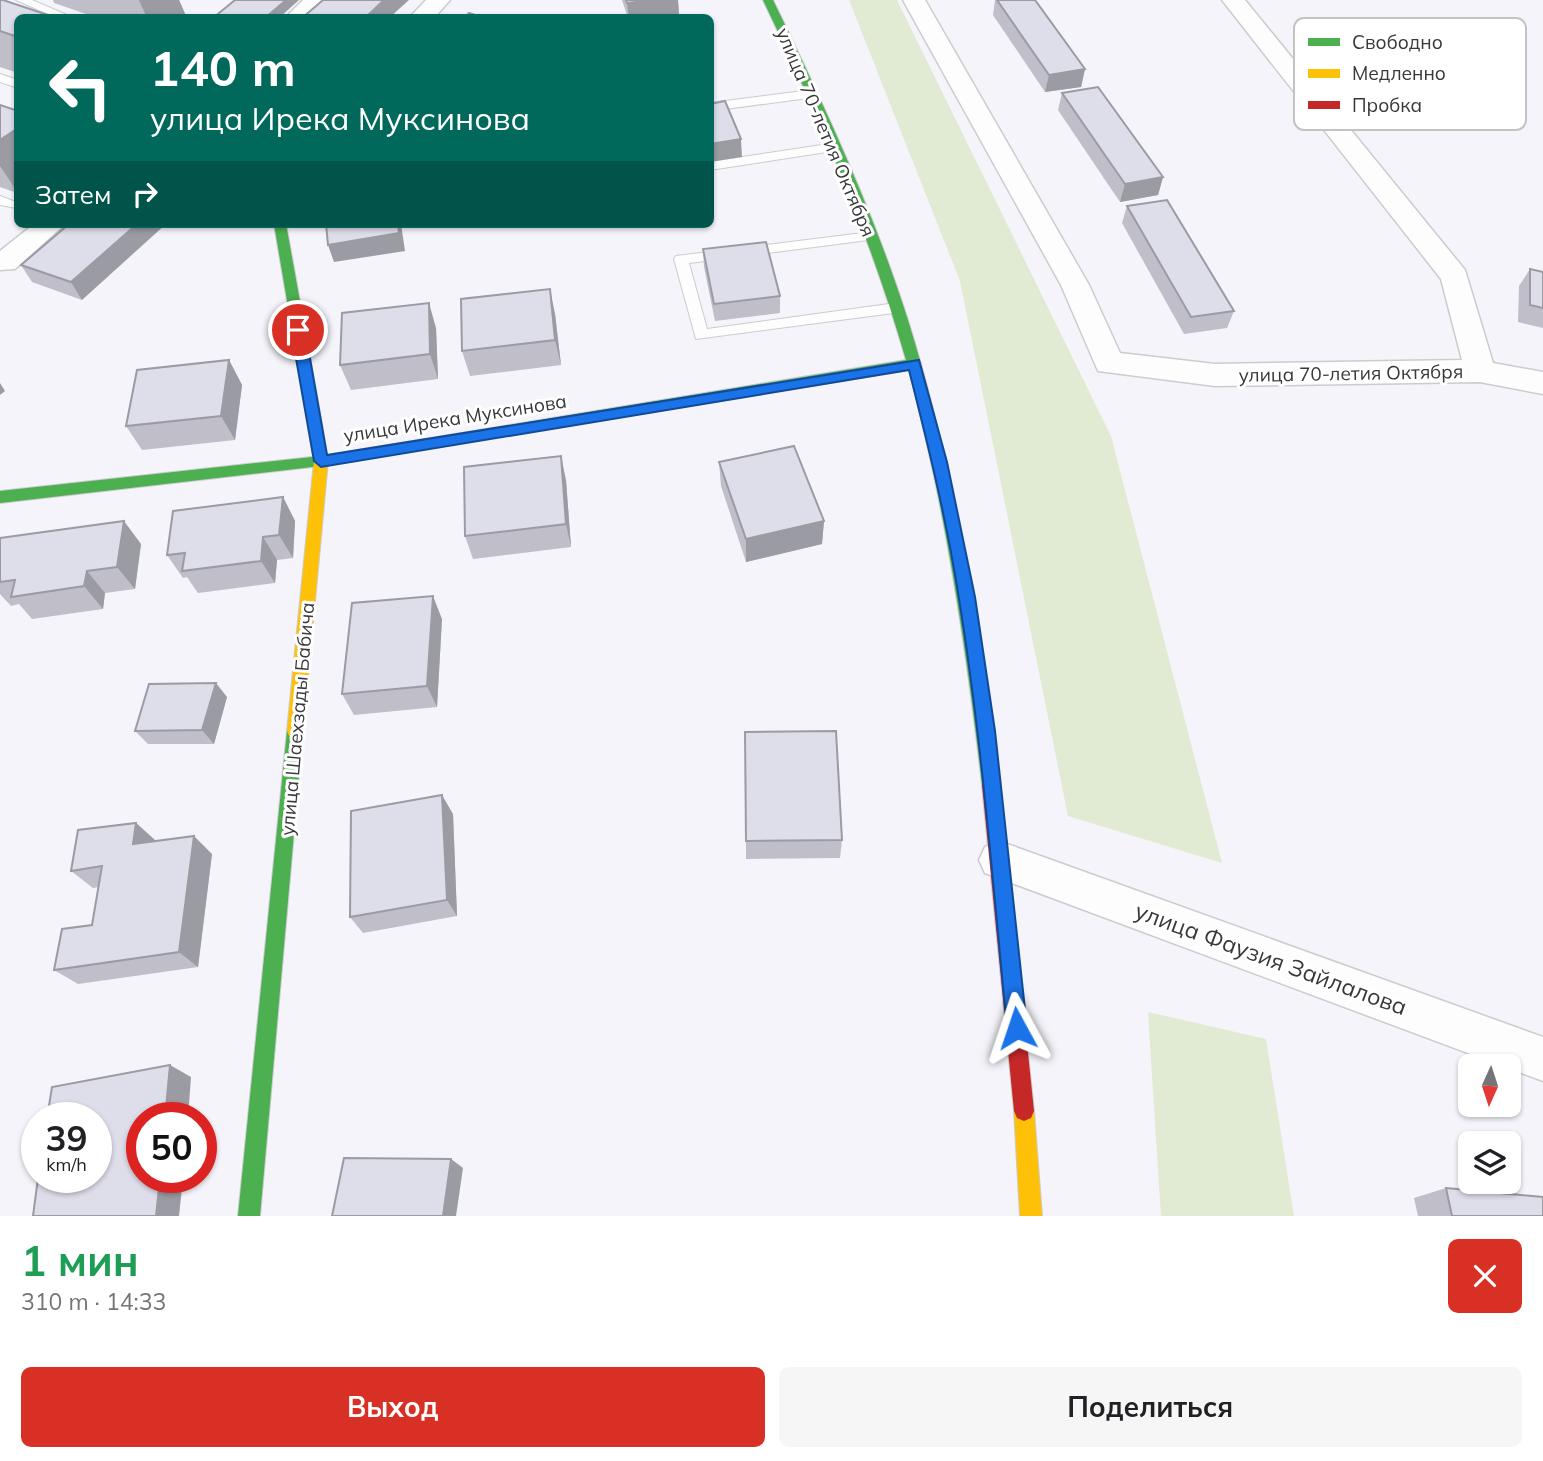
<!DOCTYPE html>
<html lang="ru">
<head>
<meta charset="utf-8">
<style>
	:root { --surface:#fff; --page:#f6f6f6; --text:#202124; --muted:#757577; --accent:#d93025 }
	body { margin:0; font-family:Mulish,sans-serif; background:var(--page); color:var(--text); height:100vh; display:flex; flex-direction:column; font-size:26px; white-space:nowrap }
	* { box-sizing:border-box; margin:0 }
	p { font-size:23px; color:var(--muted) }
	.icon { flex:none; width:38px; height:38px; fill:none; stroke:currentColor; stroke-width:2; stroke-linecap:round; stroke-linejoin:round }
	.map { position:relative; height:1216px; overflow:hidden }
	.side { display:flex; flex-direction:column; background:var(--surface); flex:1 }
	.side>* { flex:none }
	.guide { position:absolute; left:14px; top:14px; width:700px; height:214px; border-radius:10px; box-shadow:0 2px 5px #0004; background:#00695c; color:#fff; overflow:hidden }
	.needle { width:46px; rotate:183deg }
	.controls { position:absolute; left:1458px; top:1054px; display:grid; gap:14px }
	.controls a { display:grid; place-items:center; width:63px; height:63px; border-radius:10px; background:var(--surface); box-shadow:0 2px 5px #0004; font-size:35px }
	.speed { position:absolute; left:21px; top:1102px; display:flex; gap:14px; font-size:35px; font-weight:700; text-align:center }
	.speed>* { display:grid; place-content:center; width:91px; height:91px; border-radius:50%; background:var(--surface); box-shadow:0 2px 5px #0004; line-height:1 }
	.speed small { font-size:18px; font-weight:400 }
	.speed .limit { border:10px solid #d22; background:#fff; color:#111 }
	.pin { position:absolute; display:grid; place-items:center; width:60px; height:60px; color:#fff; margin:-30px; border:4px solid #fff; border-radius:50%; box-shadow:0 2px 7px #0007 }
	.me { position:absolute; width:77px; margin:-38px; rotate:355deg; stroke-linejoin:round; filter:drop-shadow(0 0 5px #0008) }
	.turn { display:flex; align-items:center; gap:24px; height:147px; padding:0 21px; font-size:32px }
	.turn .icon { width:91px; height:91px; stroke-width:2.5 }
	.turn b { display:block; font-size:49px; line-height:60px }
	.then { display:flex; align-items:center; height:66px; padding:0 21px; background:#0003; gap:14px; font-size:26px }
	.round { display:grid; place-items:center; flex:none; width:74px; height:74px; border-radius:10px; background:var(--page) }
	.summary { display:flex; align-items:center; justify-content:space-between; height:119px; padding:0 21px }
	h1 { font-size:42px; font-weight:700; line-height:52px; color:#1e9e55 }
	.action { display:flex; gap:14px; margin-top:auto; padding:14px 21px }
	.action a { flex:1; height:80px; border-radius:10px; background:var(--accent); color:#fff; font-size:28px; font-weight:700; line-height:80px; text-align:center }
	.action a+a { background:var(--page); color:var(--text) }
	.map>svg:first-child { display:block }
</style>
</head>
<body>
<div class="map">
<svg width="1543" height="1216" viewBox="0 0 1543 1216">
	<rect width="100%" height="100%" fill="#f4f4fa"/>
	<g fill="#e1ebd3">
		<polygon points="849,0 897,0 1111,436 1222,863 1068,816 960,281"/>
		<polygon points="1148,1012 1266,1039 1294,1216 1161,1216"/>
	</g>
	<g fill="none" stroke-linecap="round" stroke-linejoin="round">
		<defs>
			<g id="lane">
				<polygon points="16,0 32,0 74,18 57,18"/>
				<polygon points="0,74 18,80 18,88 0,82"/>
				<polygon points="812,90 816,91 816,97 710,111 710,103"/>
				<polygon points="835,143 840,144 840,150 710,170 710,162"/>
				<polygon points="0,196 16,202 16,208 0,205"/>
				<polygon points="871,232 878,236 876,239 689,263 707,329 896,303 903,308 901,312 696,339 674,259 676,256"/>
			</g>
			<g id="street">
				<polygon points="303,0 328,0 310,18 285,18"/>
				<polygon points="426,0 450,0 434,18 409,18"/>
				<polygon points="903,0 925,0 1089,285 1120,353 1215,364 1462,360 1441,279 1222,0 1245,0 1465,270 1493,363 1543,372 1543,394 1480,382 1215,386 1098,371 1061,285"/>
				<polygon points="34,224 65,224 15,269 0,270 0,251"/>
				<polygon points="999,841 1543,1037 1543,1081 985,873 979,860 985,847"/>
			</g>
			<g id="fast">
				<path d="M763 0H773C823 103 872 208 907 317 955 470 979 627 1000 785L997 791 991 793 985 791 982 785C966 645 945 506 909 370L321 466 0 503V491L321 456 906 360C870 235 819 117 763 0Z"/>
				<polygon points="274,224 286,224 322,424 315,429 308,424"/>
				<polygon points="295,724 301,726 303,731 260,1216 238,1216 287,731 289,726"/>
			</g>
			<g id="slow">
				<polygon points="315,419 322,424 328,461 303,731 301,736 295,738 289,736 287,731 314,461 308,424"/>
				<polygon points="1024,1101 1031,1104 1034,1111 1042,1216 1020,1216 1014,1111 1017,1104"/>
			</g>
			<polygon id="jam" points="991,777 997,779 1000,785 1034,1111 1031,1118 1024,1121 1017,1118 1014,1111 982,785 985,779"/>
		</defs>
		<use href="#lane" stroke="#ccccd0" stroke-width="2"/>
		<use href="#street" stroke="#ccccd0" stroke-width="3"/>
		<use href="#fast" stroke="#ccccd0" stroke-width="2"/>
		<use href="#slow" stroke="#ccccd0" stroke-width="2"/>
		<use href="#jam" stroke="#ccccd0" stroke-width="2"/>
		<use href="#lane" fill="#fdfdfe" fill-rule="evenodd"/>
		<use href="#street" fill="#fdfdfe" fill-rule="evenodd"/>
		<use href="#fast" fill="#4caf50" fill-rule="evenodd"/>
		<use href="#slow" fill="#ffc107" fill-rule="evenodd"/>
		<use href="#jam" fill="#c62828" fill-rule="evenodd"/>
	</g>
	<g fill="#bfbec9">
		<polygon points="0,0 18,18 18,73 0,67"/>
		<polygon points="53,0 179,0 186,16 183,18 98,18 54,3"/>
		<polygon points="622,0 678,0 679,14 655,18 628,18"/>
		<polygon points="995,0 1035,0 1085,69 1081,87 1045,92 993,15"/>
		<polygon points="1062,93 1163,177 1158,195 1120,202 1058,110"/>
		<polygon points="0,105 17,193 0,187"/>
		<polygon points="1127,206 1234,311 1227,328 1184,334 1122,223"/>
		<polygon points="69,224 82,300 32,282 21,265"/>
		<polygon points="703,249 780,296 780,313 715,321 704,267"/>
		<polygon points="1530,269 1543,272 1543,328 1518,322 1519,286"/>
		<polygon points="555,314 561,365 470,376 462,351"/>
		<polygon points="436,328 438,379 351,390 340,365"/>
		<polygon points="229,360 242,385 235,440 142,450 126,426"/>
		<polygon points="719,462 824,521 822,544 746,562 721,486"/>
		<polygon points="566,480 571,547 473,559 465,536"/>
		<polygon points="283,497 295,521 293,558 277,560 275,583 198,593 187,577 183,578 167,555"/>
		<polygon points="0,538 141,544 135,589 105,593 103,609 32,619 19,604 11,606 0,594"/>
		<polygon points="442,619 437,707 354,715 342,694"/>
		<polygon points="227,697 214,744 148,744 135,731"/>
		<polygon points="453,814 457,916 363,933 350,917"/>
		<polygon points="136,823 156,841 212,854 198,967 78,984 54,970 92,925 98,887 93,888 71,871"/>
		<polygon points="842,840 840,858 746,859 746,841"/>
		<polygon points="1446,1188 1543,1216 1418,1216 1414,1198"/>
	</g>
	<g fill="#9b9ba4">
		<polygon points="139,0 179,0 186,16 183,18 147,18"/>
		<polygon points="286,0 299,0 279,18 265,18"/>
		<polygon points="384,0 409,0 389,18 365,18"/>
		<polygon points="653,0 678,0 679,14 655,18 629,18 627,3"/>
		<polygon points="1085,69 1081,87 1045,92 1049,75"/>
		<polygon points="18,128 18,193 0,166 0,140"/>
		<polygon points="741,139 742,157 710,162 710,144"/>
		<polygon points="1163,177 1158,195 1120,202 1125,184"/>
		<polygon points="137,224 166,224 82,300 71,282"/>
		<polygon points="398,224 401,224 405,251 334,262 328,245"/>
		<polygon points="550,289 555,314 561,365 555,340"/>
		<polygon points="429,303 436,328 438,379 430,354"/>
		<polygon points="229,360 242,385 235,440 221,416"/>
		<polygon points="0,383 5,391 0,395"/>
		<polygon points="561,456 566,480 571,547 566,524"/>
		<polygon points="283,497 295,521 293,558 279,535"/>
		<polygon points="124,521 141,544 135,589 117,567"/>
		<polygon points="824,521 822,544 746,562 746,539"/>
		<polygon points="263,537 277,560 275,583 261,561"/>
		<polygon points="87,571 105,593 103,609 84,586"/>
		<polygon points="433,596 442,619 437,707 427,686"/>
		<polygon points="216,683 227,697 214,744 202,730"/>
		<polygon points="442,795 453,814 457,916 447,900"/>
		<polygon points="136,823 156,841 133,844"/>
		<polygon points="194,836 212,854 198,967 179,952"/>
		<polygon points="170,1065 191,1077 188,1118 165,1118"/>
		<polygon points="451,1159 463,1168 456,1216 443,1216"/>
		<polygon points="160,1178 183,1178 179,1216 156,1216"/>
	</g>
	<g fill="#deddea" stroke="#9b9ba4" stroke-width="2">
		<polygon points="0,0 3,0 57,18 18,18 18,37 0,31"/>
		<polygon points="235,0 286,0 265,18 213,18"/>
		<polygon points="323,0 384,0 365,18 302,18"/>
		<polygon points="626,0 653,0 627,3"/>
		<polygon points="997,0 1035,0 1085,69 1049,75"/>
		<polygon points="469,13 485,18 465,18"/>
		<polygon points="1098,87 1163,177 1125,184 1062,93"/>
		<polygon points="725,101 741,139 710,144 710,104"/>
		<polygon points="0,105 18,111 18,128 0,140"/>
		<polygon points="1167,200 1234,311 1191,317 1127,206"/>
		<polygon points="69,224 137,224 71,282 21,265"/>
		<polygon points="326,224 398,224 399,233 328,245"/>
		<polygon points="766,242 780,296 714,304 703,249"/>
		<polygon points="1530,269 1543,272 1543,308 1530,305"/>
		<polygon points="550,289 555,340 462,351 461,299"/>
		<polygon points="429,303 430,354 340,365 342,313"/>
		<polygon points="229,360 221,416 126,426 137,370"/>
		<polygon points="794,446 824,521 746,539 719,462"/>
		<polygon points="561,456 566,524 465,536 464,467"/>
		<polygon points="283,497 279,535 263,537 261,561 182,571 185,553 167,555 173,511"/>
		<polygon points="124,521 117,567 87,571 84,586 11,597 15,580 0,582 0,538"/>
		<polygon points="433,596 427,686 342,694 352,603"/>
		<polygon points="216,683 202,730 135,731 149,684"/>
		<polygon points="836,731 842,840 746,841 745,732"/>
		<polygon points="442,795 447,900 350,917 351,811"/>
		<polygon points="136,823 133,844 194,836 179,952 54,970 62,929 92,925 102,866 71,871 78,830"/>
		<polygon points="170,1065 165,1118 142,1118 142,1178 160,1178 156,1216 33,1216 38,1178 96,1178 96,1118 47,1118 52,1087"/>
		<polygon points="344,1158 451,1159 443,1216 332,1216"/>
		<polygon points="1446,1188 1543,1197 1543,1216 1452,1216"/>
	</g>
	<path fill="#1a73e8" stroke="#114b97" stroke-width="2" d="M298 325 305 330 327 455 919 360 947 462 975 597 995 731 1027 1028 1024 1035 1017 1038 1010 1035 1007 1028C993 885 982 741 959 599 947 521 928 445 909 370L321 467 314 461 291 330Z"/>
	<g text-anchor="middle" stroke-width="6" stroke-linejoin="round" paint-order="stroke">
		<g font-size="19" fill="#38383c" stroke="#fff">
			<text transform="translate(826 132) rotate(67)" y="7">улица 70-летия Октября</text>
			<text transform="translate(1351 373) rotate(-1)" y="7">улица 70-летия Октября</text>
			<text transform="translate(455 418) rotate(-9)" y="7">улица Ирека Муксинова</text>
			<text transform="translate(297 719) rotate(-85)" y="7">улица Шаехзады Бабича</text>
		</g>
		<g font-size="23" fill="#38383c" stroke="#fff">
			<text transform="translate(1271 959) rotate(20)" y="8">улица Фаузия Зайлалова</text>
		</g>
	</g>
	<rect x="1294" y="18" width="232" height="112" rx="10" fill="#fff" stroke="#c3c3c4" stroke-width="2"/>
	<rect x="1308" y="38" width="32" height="8" fill="#4caf50"/>
	<rect x="1308" y="69" width="32" height="9" fill="#ffc107"/>
	<rect x="1308" y="101" width="32" height="8" fill="#c62828"/>
	<g font-size="19" fill="#38383c">
		<text x="1352" y="49">Свободно</text>
		<text x="1352" y="80">Медленно</text>
		<text x="1352" y="112">Пробка</text>
	</g>
</svg>
<div class="controls">
<a><svg class="needle" viewBox="-14 -14 28 28"><path d="M0-13l5 13h-10z" fill="#e53935"/><path d="M0 13l5-13h-10z" fill="#757577"/></svg></a>
<a><svg class="icon" aria-label="layers" viewBox="0 0 24 24"><path d="M12 4l9 5-9 5-9-5zM3 14l9 5 9-5"/></svg></a>
</div>
<div class="speed"><div>39<small>km/h</small></div><div class="limit">50</div></div>
<div class="pin" style="left:298px;top:330px;background:#d93025"><svg class="icon" aria-label="arrive" viewBox="0 0 24 24"><path d="M6 21V4h12l-3 4 3 4H6"/></svg></div>
<svg class="me" style="left:1017px;top:1028px" viewBox="-20 -20 40 40"><path d="M0-17L14 15 0 8-14 15z" fill="#1a73e8" stroke="#fff" stroke-width="4"/></svg>
<div class="guide">
<div class="turn"><svg class="icon" aria-label="left" viewBox="0 0 24 24"><path d="M17 20v-9H6M10 6l-5 5 5 5"/></svg><div><b>140 m</b>улица Ирека Муксинова</div></div>
<div class="then">Затем<svg class="icon" aria-label="right" viewBox="0 0 24 24"><path d="M7 20v-9h11M14 6l5 5-5 5"/></svg></div>
</div>
</div>
<section class="side">
<div class="summary"><div><h1>1 мин</h1><p>310 m · 14:33</p></div><a class="round" style="background:#d93025;color:#fff"><svg class="icon" aria-label="close" viewBox="0 0 24 24"><path d="M6 6l12 12M18 6L6 18"/></svg></a></div>
<div class="action"><a>Выход</a><a>Поделиться</a></div>
</section>
</body>
</html>
